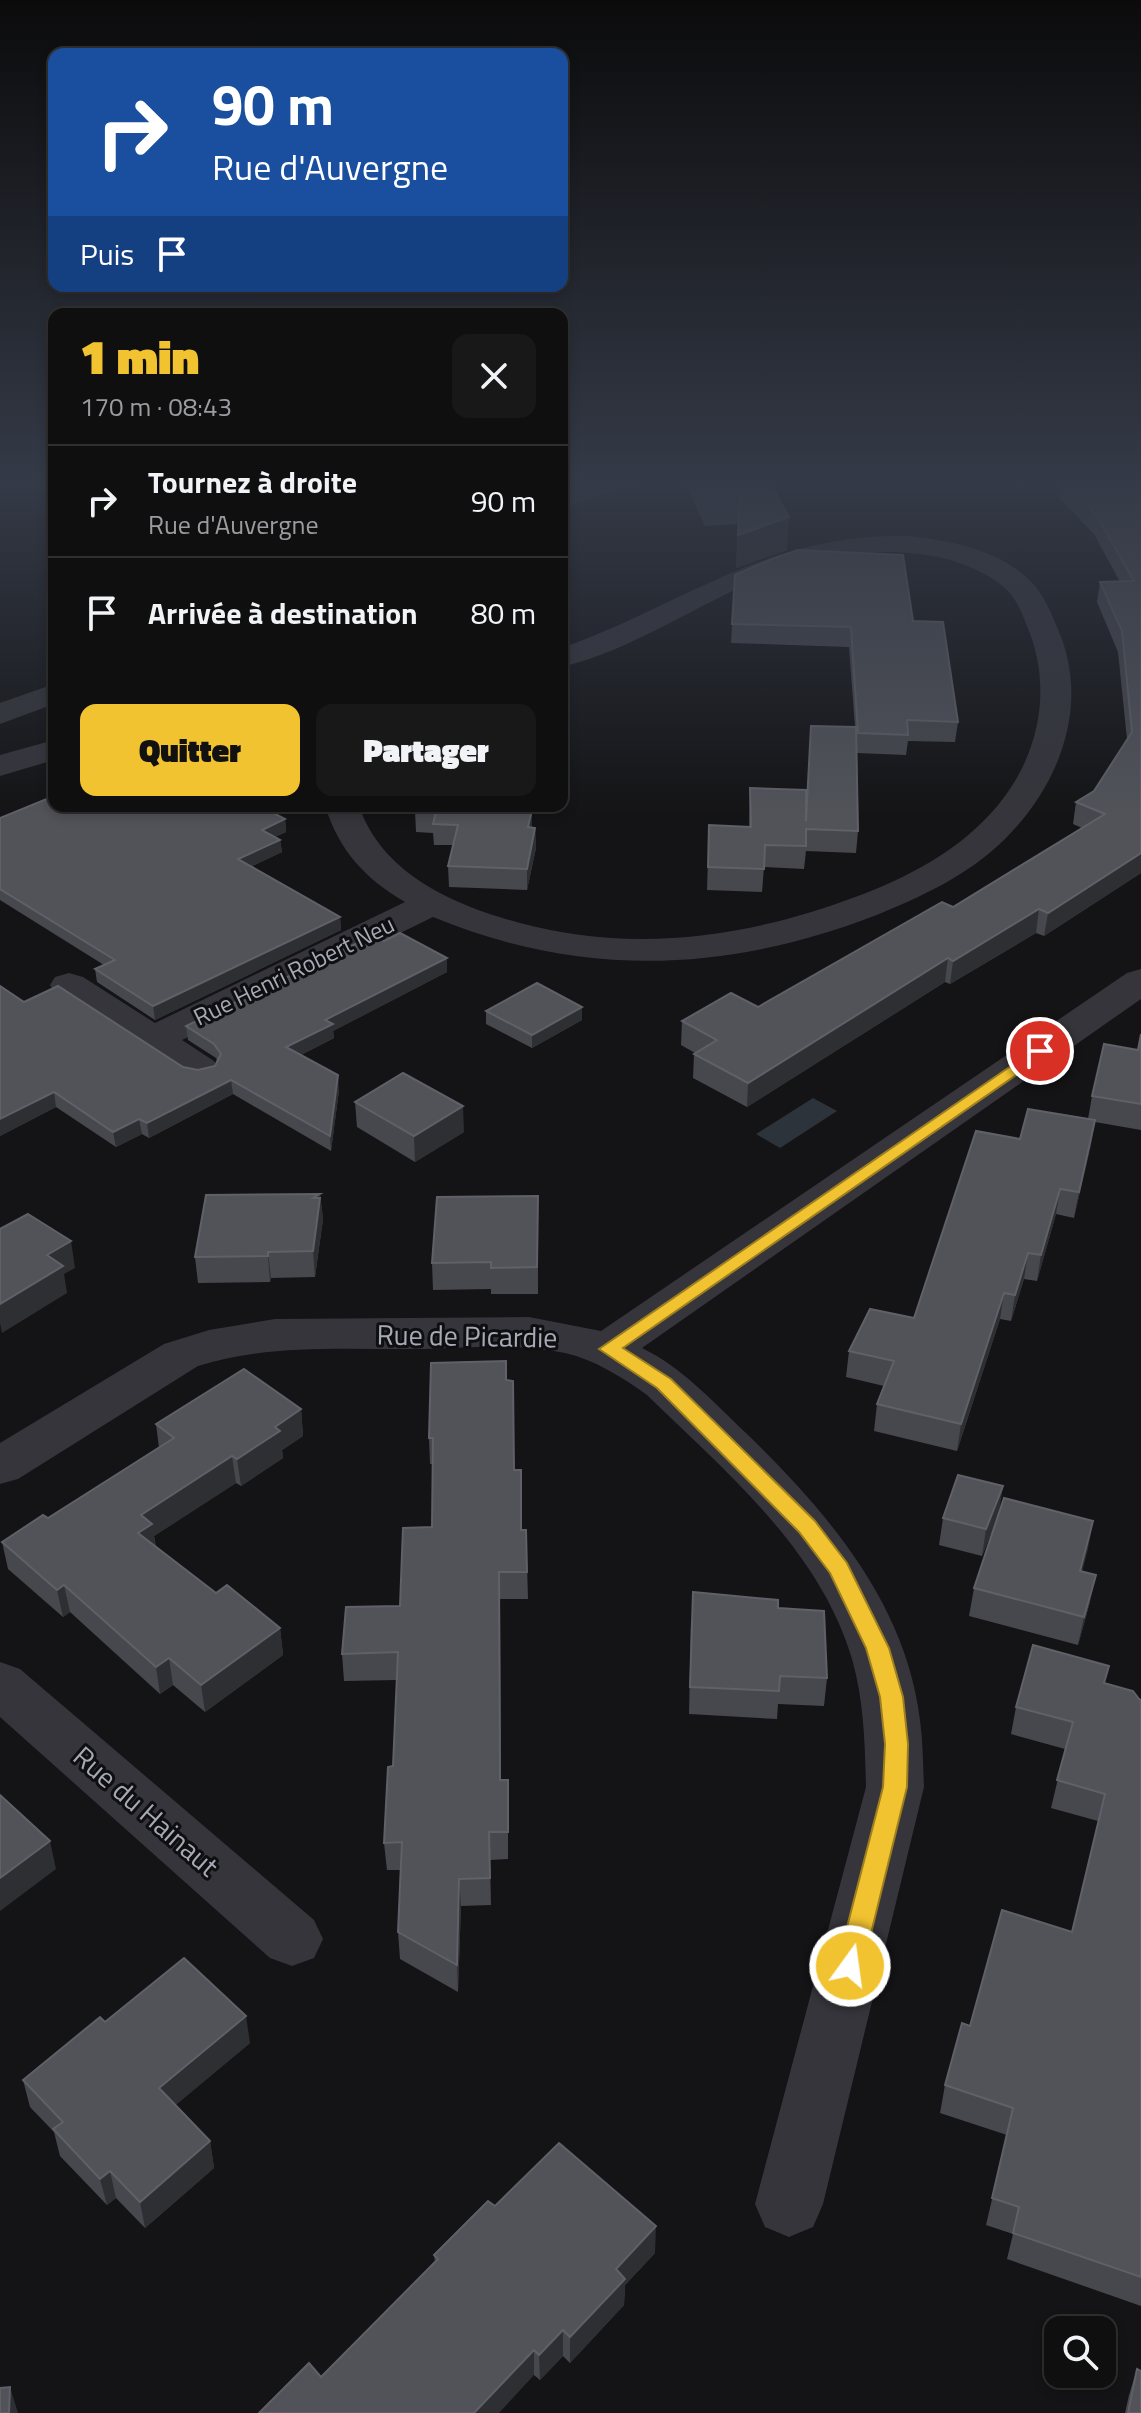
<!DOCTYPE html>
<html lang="fr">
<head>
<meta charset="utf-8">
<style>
	:root { --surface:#0f0f10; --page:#181819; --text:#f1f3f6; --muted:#9b9c9f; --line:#2f2f30; --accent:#f2c330 }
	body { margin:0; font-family:"Titillium Web",sans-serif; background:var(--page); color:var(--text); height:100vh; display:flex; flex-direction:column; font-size:30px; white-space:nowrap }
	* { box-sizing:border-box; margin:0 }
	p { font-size:26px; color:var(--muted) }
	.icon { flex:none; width:44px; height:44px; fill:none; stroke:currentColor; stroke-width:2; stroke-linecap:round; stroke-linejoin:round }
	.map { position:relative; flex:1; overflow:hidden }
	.details { position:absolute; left:48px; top:308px; width:520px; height:504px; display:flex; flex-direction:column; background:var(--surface); border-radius:16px; box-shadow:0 4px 12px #0003,0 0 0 2px var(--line) }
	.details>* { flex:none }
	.guide { position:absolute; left:48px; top:48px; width:520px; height:244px; border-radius:16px; box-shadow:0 4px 12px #0003,0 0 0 2px var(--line); background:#1a4fa0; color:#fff; overflow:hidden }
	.buttons { position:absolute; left:1044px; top:2316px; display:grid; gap:16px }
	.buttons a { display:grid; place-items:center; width:72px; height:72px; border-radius:16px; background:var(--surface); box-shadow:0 4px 12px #0003,0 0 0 2px var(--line); font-size:40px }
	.pin { position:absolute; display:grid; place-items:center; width:68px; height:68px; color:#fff; margin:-34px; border:4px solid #fff; border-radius:50%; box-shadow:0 2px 8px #0007 }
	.me { position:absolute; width:88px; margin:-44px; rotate:14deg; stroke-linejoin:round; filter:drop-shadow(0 0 6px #0008) }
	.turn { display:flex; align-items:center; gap:28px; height:168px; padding:0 32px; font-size:36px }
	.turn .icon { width:104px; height:104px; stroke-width:2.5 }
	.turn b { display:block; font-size:56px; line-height:68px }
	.then { display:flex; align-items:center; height:76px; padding:0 32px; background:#0003; gap:16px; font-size:30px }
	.round { display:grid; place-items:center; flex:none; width:84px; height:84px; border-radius:16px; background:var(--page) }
	.summary { display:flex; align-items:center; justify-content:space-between; height:136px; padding:0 32px }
	h1 { font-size:48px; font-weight:800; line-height:60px; color:var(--accent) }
	.primary-button { display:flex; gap:16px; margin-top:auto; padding:16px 32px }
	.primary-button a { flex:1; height:92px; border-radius:16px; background:var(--accent); color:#111; font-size:32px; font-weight:800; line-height:92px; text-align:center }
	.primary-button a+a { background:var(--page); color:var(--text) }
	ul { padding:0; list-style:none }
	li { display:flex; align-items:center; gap:24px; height:112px; padding:0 32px; border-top:2px solid var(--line) }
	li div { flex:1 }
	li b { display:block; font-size:30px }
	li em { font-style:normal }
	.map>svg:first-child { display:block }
</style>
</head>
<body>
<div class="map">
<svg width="1141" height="2413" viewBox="0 0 1141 2413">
	<rect width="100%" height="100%" fill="#141416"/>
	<polygon fill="#2c333b" points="813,1098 837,1111 780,1148 756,1134"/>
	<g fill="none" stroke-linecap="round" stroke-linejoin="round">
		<g fill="#35353b" fill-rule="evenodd">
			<polygon points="600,478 637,478 633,484 562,508 562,491"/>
			<path d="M907 536C947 540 993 548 1025 576 1041 589 1049 608 1057 627 1091 702 1061 784 1004 840 967 876 921 897 874 916 726 973 580 978 433 917L182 1040 214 1061 220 1070 214 1079 200 1082 186 1079 55 993 50 985 55 977 69 973 83 977 155 1023 405 902C365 879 339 850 325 806H359C383 875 454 905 520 923 634 954 750 937 858 896 914 875 969 845 1005 796 1042 746 1051 682 1027 626 1021 610 1015 595 1000 584 956 551 895 548 842 555 741 568 660 643 562 667V648C686 603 768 533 907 536Z"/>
			<polygon points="54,684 54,704 0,724 0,703"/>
			<polygon points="54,740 54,760 0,776 0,755"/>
			<path d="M1141 969V999L642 1348C683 1368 713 1402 746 1433 827 1512 906 1603 920 1720 923 1742 923 1765 924 1787L823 2204 813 2227 789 2237 765 2227 755 2204 866 1787C865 1744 864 1701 852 1659 820 1550 725 1471 647 1395 622 1377 595 1360 565 1353 519 1343 470 1348 424 1349 349 1350 270 1343 198 1366L18 1479 0 1484V1443L164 1344 209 1330 275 1319 529 1317 601 1331 1127 973Z"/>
			<polygon points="0,1662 20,1669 314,1920 323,1939 314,1958 292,1966 270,1958 0,1717"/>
		</g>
	</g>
	<g fill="#47484e">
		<polygon points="683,478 767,478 787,550 736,568 738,524 705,526"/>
		<polygon points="1139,478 1141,873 1044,936 1036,933 950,984 945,982 747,1107 693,1078 694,1054 695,1053 681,1045 682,1021 758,1007 953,907 1082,828 1073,824 1076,802 1094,791 1127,739 1118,652 1097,602 1100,582 1120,582 1094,534 1059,498 1062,479"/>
		<polygon points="735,575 913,621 958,722 955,742 908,741 906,755 857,753 858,831 856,853 806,851 804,869 764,867 762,892 707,890 709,825 749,827 750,788 806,810 855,727 849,647 731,643"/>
		<polygon points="416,806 523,806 523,810 532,810 532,827 535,828 536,848 527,890 449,887 448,866 453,845 434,845 433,833 416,832 415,811"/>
		<polygon points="0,818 285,819 286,832 275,837 280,840 282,852 250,867 340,917 341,930 155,1020 97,982 95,969 104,965 0,900"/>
		<polygon points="384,941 447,958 447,972 333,1031 334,1038 301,1055 339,1090 331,1151 233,1094 149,1138 142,1134 116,1147 56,1107 0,1136 0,986 24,1002 183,1067 198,1070 215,1066 217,1061 216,1058 188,1040 186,1026"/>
		<polygon points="582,1007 582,1020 532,1048 486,1024 486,1011"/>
		<polygon points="1141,1034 1141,1130 1095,1122 1074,1218 1056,1214 1037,1281 1024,1279 1011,1321 1000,1319 957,1451 874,1431 877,1404 884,1386 846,1377 849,1351 914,1318 1020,1139 1088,1119 1092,1096 1138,1050"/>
		<polygon points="355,1102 464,1132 415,1162 357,1127"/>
		<polygon points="320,1194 323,1219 315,1277 271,1278 270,1282 198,1283 195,1257"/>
		<polygon points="538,1196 538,1294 491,1294 491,1289 433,1290 432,1263"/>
		<polygon points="506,1380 514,1470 522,1530 526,1530 528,1599 500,1599 501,1780 508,1807 508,1859 490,1860 491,1905 461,1906 458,1992 400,1959 398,1932 400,1870 387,1870 384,1843 393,1766 397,1680 344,1681 342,1654 400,1606 432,1527 433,1464 430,1464 429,1438"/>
		<polygon points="301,1409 303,1436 282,1450 283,1458 241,1486 236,1483 154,1536 156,1547 216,1593 280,1628 283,1655 205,1712 173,1685 160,1694 70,1612 63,1617 8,1569 2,1542 48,1518 159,1448 156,1424"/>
		<polygon points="999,1512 1093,1521 1082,1571 1090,1602 1078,1645 969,1616 974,1588 997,1518 982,1556 939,1545 943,1518"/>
		<polygon points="778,1608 827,1678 824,1706 778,1704 777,1719 689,1714 691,1620"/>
		<polygon points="1106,1684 1141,1700 1141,2306 1007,2259 1013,2234 986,2225 1007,2135 940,2113 945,2085 970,2026 1072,1932 1098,1821 1051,1808 1065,1749 1011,1734 1016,1707"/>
		<polygon points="105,2022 250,2043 175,2105 210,2141 214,2168 145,2228 116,2198 107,2205 60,2156 54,2132 30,2107 23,2080"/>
		<polygon points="495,2206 655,2253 625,2285 624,2305 570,2363 563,2356 540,2380 534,2375 321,2377 435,2262 434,2255"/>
		<polygon points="1137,2369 1141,2413 1125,2413 1129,2395"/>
	</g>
	<g fill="#2e2f33">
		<polygon points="0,478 54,478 54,486 0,490"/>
		<polygon points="789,517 787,550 736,568 738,535"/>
		<polygon points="532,810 532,831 528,827"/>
		<polygon points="285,819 286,832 263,842 262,830"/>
		<polygon points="535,828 536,848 527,890 527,869"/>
		<polygon points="280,840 282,852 239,872 238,859"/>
		<polygon points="1141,853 1141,873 1044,936 1048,913"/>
		<polygon points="1039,909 1036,933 950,984 953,961"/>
		<polygon points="340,917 341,930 155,1020 153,1006"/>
		<polygon points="447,958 447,972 333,1031 334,1038 287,1062 286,1047 325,1020"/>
		<polygon points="948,958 945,982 747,1107 748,1083"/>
		<polygon points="582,1007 582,1020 532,1048 532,1035"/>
		<polygon points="338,1075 339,1090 331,1151 330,1136"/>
		<polygon points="231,1080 233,1094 149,1138 147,1123"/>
		<polygon points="54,1092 56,1107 0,1136 0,1119"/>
		<polygon points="463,1106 464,1132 415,1162 414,1136"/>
		<polygon points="139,1119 142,1134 116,1147 113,1132"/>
		<polygon points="1095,1120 1091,1146 1074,1218 1079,1192"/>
		<polygon points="1060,1189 1056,1214 1037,1281 1041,1255"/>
		<polygon points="320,1194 323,1219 315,1277 313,1251 313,1198"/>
		<polygon points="71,1241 75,1268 64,1274 67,1293 2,1333 0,1323 0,1304 47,1255"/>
		<polygon points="268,1252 271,1278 270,1282 268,1256"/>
		<polygon points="1028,1253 1024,1279 1011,1321 1015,1295"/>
		<polygon points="1004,1293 1000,1319 957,1451 961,1424"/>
		<polygon points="301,1409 303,1436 282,1450 283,1458 241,1486 237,1459 275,1427"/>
		<polygon points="232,1456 236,1483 154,1536 156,1551 138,1533 141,1515"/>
		<polygon points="1003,1486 999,1513 982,1556 986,1529"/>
		<polygon points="1093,1521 1088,1549 1075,1599 1080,1571"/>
		<polygon points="1096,1575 1090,1602 1078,1645 1084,1617"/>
		<polygon points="64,1585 70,1612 63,1617 57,1590"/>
		<polygon points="280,1628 283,1655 205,1712 201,1685"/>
		<polygon points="169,1658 173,1685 160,1694 156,1667"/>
		<polygon points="50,1841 56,1869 0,1911 0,1878"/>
		<polygon points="459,1879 461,1906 458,1992 457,1965"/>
		<polygon points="246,2016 250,2043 164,2115 159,2088"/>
		<polygon points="210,2141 214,2168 145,2228 140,2202"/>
		<polygon points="110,2171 116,2198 107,2205 100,2179"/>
		<polygon points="656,2226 655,2253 625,2285 624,2305 570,2363 570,2337 616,2269"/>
		<polygon points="563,2330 563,2356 540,2380 539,2355"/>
		<polygon points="534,2350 534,2375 499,2413 474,2413"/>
		<polygon points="10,2387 18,2413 9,2413"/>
	</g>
	<g fill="#515359" stroke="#5f6068" stroke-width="2">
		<polygon points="699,478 767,478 789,517 738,535 740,492 706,493"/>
		<polygon points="1079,478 1139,478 1141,480 1141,853 1048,913 1039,909 953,961 948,958 748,1083 694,1054 717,1040 682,1021 731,993 758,1007 942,902 953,907 1105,814 1076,802 1094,791 1132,732 1122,631 1100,582 1134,581 1096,515 1062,479"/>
		<polygon points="798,550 903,555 913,621 943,622 958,722 907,720 908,735 858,733 851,627 732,624 735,575 772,559"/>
		<polygon points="811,726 856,727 858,831 806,829 806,846 765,845 764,869 708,867 709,825 751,827 750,788 806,790 806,821"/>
		<polygon points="54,796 54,806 260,806 285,819 262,830 280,840 238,859 340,917 153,1006 95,969 115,960 0,889 0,818"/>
		<polygon points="416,806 520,806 519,810 532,810 528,827 535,828 527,869 448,866 458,825 433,824 436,812 415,811"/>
		<polygon points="400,933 447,958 325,1020 333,1024 286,1047 338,1075 330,1136 231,1080 147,1123 139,1119 113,1132 54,1092 0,1119 0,986 24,1002 58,986 183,1067 198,1070 215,1066 221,1054 214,1044 186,1026 374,935 384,941"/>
		<polygon points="537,983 582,1007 532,1035 486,1011"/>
		<polygon points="1141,1034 1141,1104 1092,1096 1104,1044 1138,1050"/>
		<polygon points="403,1073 463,1106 414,1136 355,1102"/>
		<polygon points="1028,1109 1095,1120 1079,1192 1060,1189 1041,1255 1028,1253 1015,1295 1004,1293 961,1424 877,1404 894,1361 849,1351 870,1309 914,1318 976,1131 1020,1139"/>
		<polygon points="320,1194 313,1198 320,1198 313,1251 268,1252 268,1256 195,1257 206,1195"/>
		<polygon points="538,1196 537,1267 491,1268 491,1262 432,1263 437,1197"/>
		<polygon points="28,1214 71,1241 47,1255 63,1266 0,1304 0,1229"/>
		<polygon points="506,1361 506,1380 513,1381 514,1470 521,1470 521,1530 526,1530 527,1572 499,1572 500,1780 508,1780 508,1832 489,1832 490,1878 459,1879 457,1965 398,1932 402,1842 384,1843 388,1767 393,1766 398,1652 342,1654 346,1607 400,1606 403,1528 432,1527 433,1438 429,1438 431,1363"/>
		<polygon points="244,1369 301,1409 275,1427 280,1431 237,1459 232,1456 141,1515 152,1524 138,1533 216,1593 227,1585 280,1628 201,1685 169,1658 156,1667 64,1585 57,1590 2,1542 43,1515 48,1518 174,1438 156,1424"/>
		<polygon points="958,1475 1003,1486 986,1529 943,1518"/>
		<polygon points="1004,1498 1093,1521 1080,1571 1096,1575 1084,1617 974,1588"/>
		<polygon points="693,1592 778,1600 778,1608 824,1611 827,1678 780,1676 779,1691 690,1687"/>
		<polygon points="1033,1645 1109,1666 1104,1683 1133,1691 1139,1699 1141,1700 1141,2277 1013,2233 1019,2207 992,2198 1013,2108 945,2085 962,2023 970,2026 1002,1910 1072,1932 1105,1794 1057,1780 1073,1722 1016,1707"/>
		<polygon points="0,1795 50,1841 0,1878"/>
		<polygon points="184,1958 246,2016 159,2088 210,2141 140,2202 110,2171 100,2179 53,2129 63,2122 23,2080 100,2017 105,2022"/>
		<polygon points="559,2143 656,2226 616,2269 625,2279 570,2337 563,2330 539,2355 534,2350 474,2413 259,2413 309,2363 321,2377 438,2259 434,2255 488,2201 495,2206"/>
		<polygon points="1137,2369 1141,2371 1141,2413 1128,2413"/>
		<polygon points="10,2387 9,2413 0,2413 0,2388"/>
	</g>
	<linearGradient id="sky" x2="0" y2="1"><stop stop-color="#0b0b0c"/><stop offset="0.59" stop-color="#343a47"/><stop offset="1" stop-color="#343a47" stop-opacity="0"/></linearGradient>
	<rect width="1141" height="816" fill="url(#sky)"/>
	<polygon fill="#f2c330" stroke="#9d7f1f" stroke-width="2" points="1040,1046 1045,1047 1048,1051 1045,1055 623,1348 671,1379 815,1521 847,1563 889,1648 903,1697 908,1744 907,1787 863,1966 859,1974 850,1977 841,1974 837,1966 883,1787 885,1744 880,1697 866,1648 830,1573 799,1532 657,1388 599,1349"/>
	<g text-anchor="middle" stroke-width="6" stroke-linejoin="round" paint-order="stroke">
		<g font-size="24" fill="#a6a9b6" stroke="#0f0f11">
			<text transform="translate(294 971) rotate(-26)" y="8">Rue Henri Robert Neu</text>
		</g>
		<g font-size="28" fill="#a6a9b6" stroke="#0f0f11">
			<text transform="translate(467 1336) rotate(1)" y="10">Rue de Picardie</text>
			<text transform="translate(146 1811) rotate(41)" y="10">Rue du Hainaut</text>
		</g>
	</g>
</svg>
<div class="buttons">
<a><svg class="icon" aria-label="search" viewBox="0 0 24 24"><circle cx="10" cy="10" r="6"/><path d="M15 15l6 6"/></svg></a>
</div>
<div class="pin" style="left:1040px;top:1051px;background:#d93025"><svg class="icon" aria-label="arrive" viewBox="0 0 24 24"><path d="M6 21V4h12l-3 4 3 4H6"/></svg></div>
<svg class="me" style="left:850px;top:1966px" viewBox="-20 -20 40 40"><circle r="17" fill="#f2c330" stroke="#fff" stroke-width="3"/><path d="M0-11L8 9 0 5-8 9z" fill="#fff"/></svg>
<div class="guide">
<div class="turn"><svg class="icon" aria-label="right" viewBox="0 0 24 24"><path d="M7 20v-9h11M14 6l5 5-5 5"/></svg><div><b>90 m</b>Rue d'Auvergne</div></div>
<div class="then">Puis<svg class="icon" aria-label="arrive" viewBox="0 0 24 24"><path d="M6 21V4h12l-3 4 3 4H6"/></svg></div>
</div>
<section class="details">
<div class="summary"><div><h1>1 min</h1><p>170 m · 08:43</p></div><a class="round"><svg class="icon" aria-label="close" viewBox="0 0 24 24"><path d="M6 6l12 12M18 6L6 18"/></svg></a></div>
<ul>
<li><svg class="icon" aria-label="right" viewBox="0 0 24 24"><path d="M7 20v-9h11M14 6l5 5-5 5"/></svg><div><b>Tournez à droite</b><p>Rue d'Auvergne</p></div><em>90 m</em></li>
<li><svg class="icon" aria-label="arrive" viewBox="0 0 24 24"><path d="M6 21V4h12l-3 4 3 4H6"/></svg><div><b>Arrivée à destination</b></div><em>80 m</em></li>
</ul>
<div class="primary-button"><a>Quitter</a><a>Partager</a></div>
</section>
</div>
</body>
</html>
